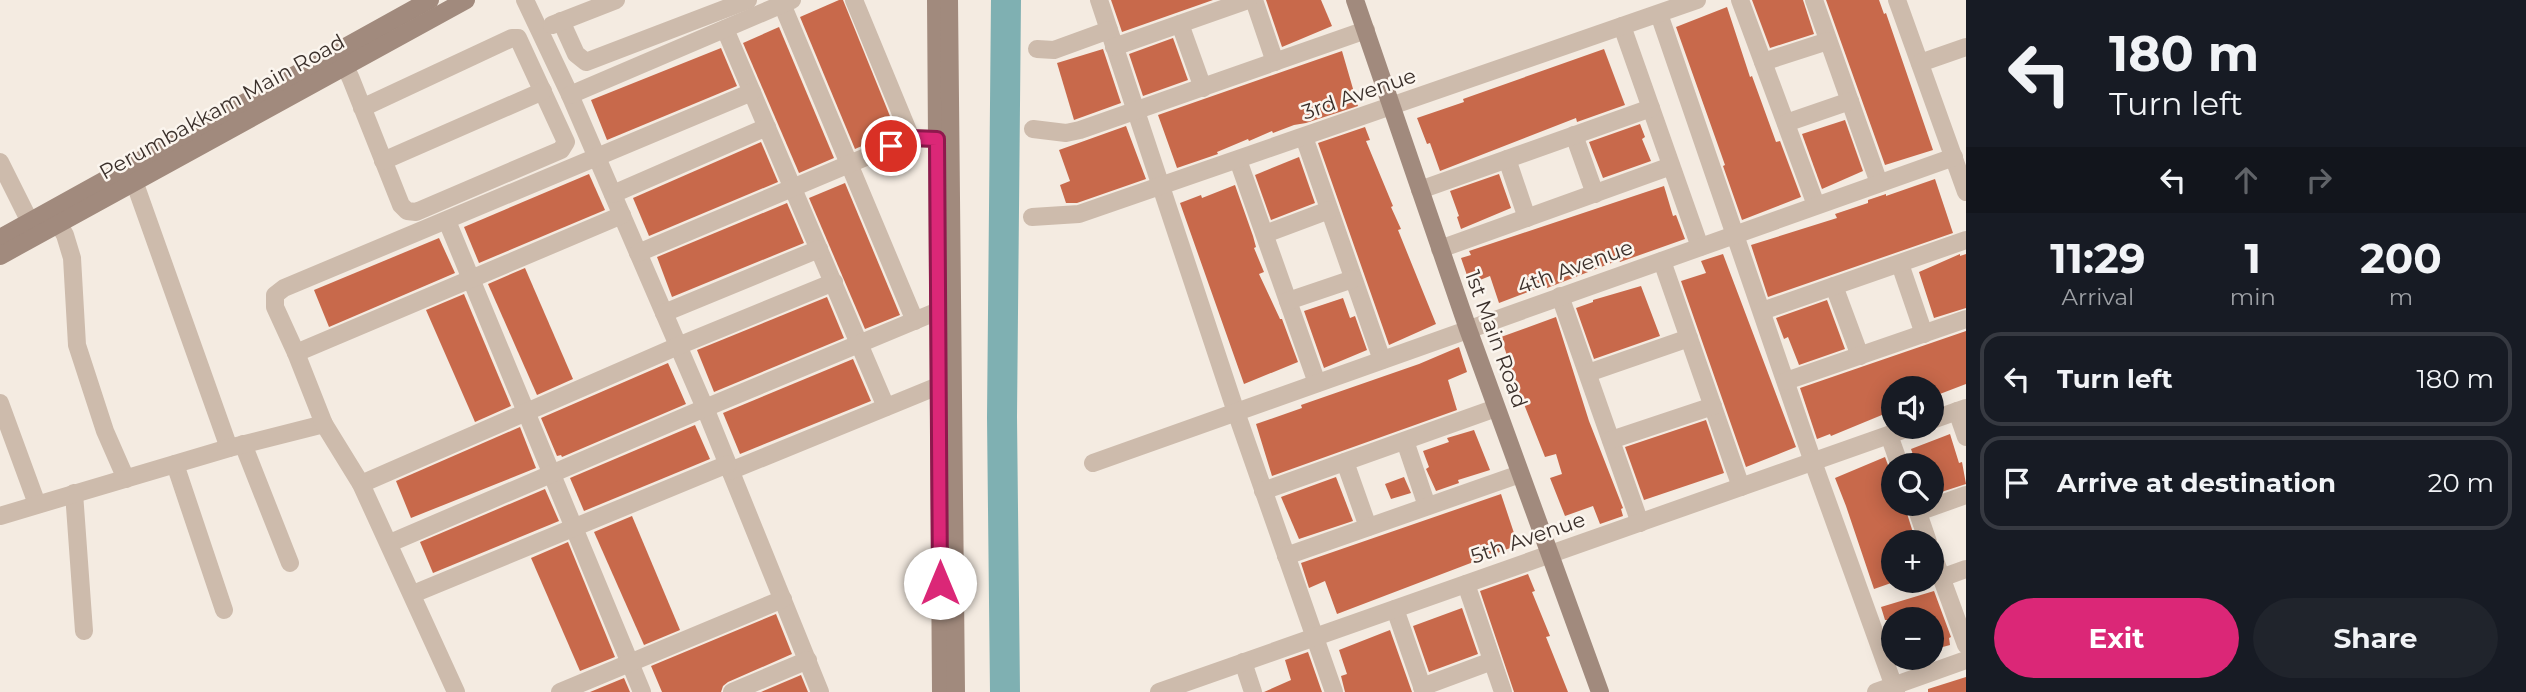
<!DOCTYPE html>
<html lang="en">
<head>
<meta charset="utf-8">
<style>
	:root { --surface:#171b24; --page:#20242c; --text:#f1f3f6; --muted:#9ea1a6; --line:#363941; --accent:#db2777 }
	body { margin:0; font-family:Montserrat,sans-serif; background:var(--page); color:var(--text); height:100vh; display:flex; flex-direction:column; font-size:26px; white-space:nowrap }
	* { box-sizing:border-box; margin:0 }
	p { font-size:23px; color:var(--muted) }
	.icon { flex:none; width:38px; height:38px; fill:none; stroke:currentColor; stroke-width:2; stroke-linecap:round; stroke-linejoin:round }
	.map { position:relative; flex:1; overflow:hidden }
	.sheet { display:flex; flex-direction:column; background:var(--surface); width:560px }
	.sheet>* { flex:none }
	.hud { background:#171b24; color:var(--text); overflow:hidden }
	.tools { position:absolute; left:1881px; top:376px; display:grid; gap:14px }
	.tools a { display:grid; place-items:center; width:63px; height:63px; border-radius:50%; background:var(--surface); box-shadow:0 4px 18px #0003; font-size:35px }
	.pin { position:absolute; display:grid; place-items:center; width:60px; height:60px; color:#fff; margin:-30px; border:4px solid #fff; border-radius:50%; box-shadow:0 2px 7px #0007 }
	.me { position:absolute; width:77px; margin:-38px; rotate:0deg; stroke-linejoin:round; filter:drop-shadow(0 0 5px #0008) }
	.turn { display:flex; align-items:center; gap:24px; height:147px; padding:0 28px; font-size:32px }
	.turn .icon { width:91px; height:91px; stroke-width:2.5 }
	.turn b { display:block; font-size:49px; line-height:60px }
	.lanes { display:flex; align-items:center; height:66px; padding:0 28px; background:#0003; justify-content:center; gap:35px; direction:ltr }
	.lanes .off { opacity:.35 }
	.eta { display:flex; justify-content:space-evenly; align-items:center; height:119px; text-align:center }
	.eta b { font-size:42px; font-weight:700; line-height:49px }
	.button { display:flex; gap:14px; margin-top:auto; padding:14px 28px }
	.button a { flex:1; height:80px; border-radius:42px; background:var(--accent); color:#fff; font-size:28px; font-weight:700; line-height:80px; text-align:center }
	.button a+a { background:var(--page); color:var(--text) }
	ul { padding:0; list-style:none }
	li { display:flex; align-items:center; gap:21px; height:94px; margin:0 14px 10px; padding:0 14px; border:4px solid var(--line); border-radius:21px }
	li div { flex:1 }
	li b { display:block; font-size:26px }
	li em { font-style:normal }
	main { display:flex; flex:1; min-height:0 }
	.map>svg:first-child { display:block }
</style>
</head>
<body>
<main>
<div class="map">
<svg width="1966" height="692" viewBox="0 0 1966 692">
	<rect width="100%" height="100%" fill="#f4ebe1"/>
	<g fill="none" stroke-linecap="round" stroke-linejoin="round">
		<polyline stroke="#7fb0b2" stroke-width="30" points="1005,692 1002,417 1006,0"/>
	</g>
	<g fill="#c8694b">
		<polygon points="839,0 843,0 896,131 855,149 800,17"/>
		<polygon points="1111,0 1213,0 1122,32"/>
		<polygon points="1266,0 1321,0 1332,26 1282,47"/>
		<polygon points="1752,0 1803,0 1814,34 1770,48"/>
		<polygon points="1826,0 1879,0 1884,14 1886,13 1933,150 1885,165"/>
		<polygon points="1727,7 1750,77 1752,76 1776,142 1780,141 1801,197 1742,220 1723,166 1725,165 1676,27"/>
		<polygon points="779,27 834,158 799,173 743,43"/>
		<polygon points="1173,38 1188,80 1143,96 1129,54"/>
		<polygon points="721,48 737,86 607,140 591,100"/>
		<polygon points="1103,49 1121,103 1074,120 1057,63"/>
		<polygon points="1604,49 1625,105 1577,122 1576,118 1440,171 1430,143 1427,144 1417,118 1464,102 1463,99"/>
		<polygon points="1342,51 1358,106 1306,123 1294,125 1273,133 1272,131 1249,141 1248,139 1217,152 1218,154 1177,168 1158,115"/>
		<polygon points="1845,120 1863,171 1822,189 1802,134"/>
		<polygon points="1640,124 1645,137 1642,139 1651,161 1603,178 1589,142"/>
		<polygon points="1126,126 1146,179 1077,203 1066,203 1060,185 1070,181 1059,150"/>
		<polygon points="1365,127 1370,140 1366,141 1393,206 1391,207 1401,229 1398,230 1436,324 1389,345 1318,143"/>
		<polygon points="761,142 778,182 649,236 633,198"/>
		<polygon points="1299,157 1315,203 1271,220 1255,175"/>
		<polygon points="589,174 605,210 479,263 464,227"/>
		<polygon points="1499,174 1511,208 1461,229 1457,217 1459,216 1450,191"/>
		<polygon points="1935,179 1953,233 1768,297 1751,245 1837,218 1835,214 1868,203 1868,200 1886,194 1886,196"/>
		<polygon points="845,183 900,315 865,329 809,198"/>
		<polygon points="1235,185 1253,236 1256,247 1254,248 1264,272 1259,274 1280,319 1282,319 1298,362 1244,384 1180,203 1201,195 1202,198"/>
		<polygon points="1664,186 1673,216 1676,215 1685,239 1620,262 1619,260 1547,288 1546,285 1499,303 1490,276 1470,284 1461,258 1471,255 1469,251"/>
		<polygon points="787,203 804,243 672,297 657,257"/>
		<polygon points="439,238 455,273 329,327 314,290"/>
		<polygon points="1723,254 1796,447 1746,467 1681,281 1706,273 1701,261"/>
		<polygon points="1960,254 1960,256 1966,254 1966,308 1934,318 1919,272"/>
		<polygon points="525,268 573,379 537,395 488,284"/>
		<polygon points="1641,286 1660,336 1594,359 1576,308 1593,302 1593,300"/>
		<polygon points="464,294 511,406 475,422 426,310"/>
		<polygon points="827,297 844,338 714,392 697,350"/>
		<polygon points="1343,298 1350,318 1355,316 1367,350 1324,368 1304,311"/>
		<polygon points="1827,300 1845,349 1799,365 1788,337 1784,339 1776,318"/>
		<polygon points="1556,317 1589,421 1623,508 1621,509 1623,516 1600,524 1593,506 1565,516 1550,478 1562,474 1556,454 1545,457 1516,384 1501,337"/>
		<polygon points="1966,331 1966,384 1932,397 1932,388 1894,388 1894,410 1831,436 1830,434 1817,439 1800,388"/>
		<polygon points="1459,347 1467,372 1448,380 1457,410 1272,476 1256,424 1302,408 1301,405 1419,364"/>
		<polygon points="853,359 871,401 740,454 723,413"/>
		<polygon points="668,363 686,404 562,457 561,455 557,456 541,418"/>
		<polygon points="1706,420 1724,473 1644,500 1625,447"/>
		<polygon points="695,425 710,459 584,511 570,478"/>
		<polygon points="520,427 536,468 411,518 396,481"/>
		<polygon points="1474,430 1490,470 1458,480 1459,483 1436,491 1426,469 1429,467 1423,451 1449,442 1447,438"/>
		<polygon points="1950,434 1959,463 1962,462 1966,484 1932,495 1932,466 1917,466 1911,449"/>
		<polygon points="1885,457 1894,481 1894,504 1904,504 1916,542 1894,542 1894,582 1874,589 1846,506 1835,478"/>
		<polygon points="1336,477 1353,521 1299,539 1281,497"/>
		<polygon points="1404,477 1411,493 1391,499 1385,484"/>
		<polygon points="545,489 559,521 433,573 420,542"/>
		<polygon points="1501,494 1518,545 1337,614 1325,581 1309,588 1301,563"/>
		<polygon points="632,516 680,630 644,645 594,532"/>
		<polygon points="568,542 615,657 580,671 531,558"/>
		<polygon points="1528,574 1535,591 1532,592 1550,636 1546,637 1568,692 1514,692 1480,591"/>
		<polygon points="1934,591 1951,637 1949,638 1950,645 1932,650 1932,620 1885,620 1881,607"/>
		<polygon points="1462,608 1478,654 1429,672 1413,626"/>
		<polygon points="776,614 792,654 728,682 723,686 721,692 662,692 651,666"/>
		<polygon points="1390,630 1412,692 1345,692 1341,676 1347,674 1339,650"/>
		<polygon points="1308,652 1322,692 1264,692 1291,680 1285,660"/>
		<polygon points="801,675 808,692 761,692"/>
		<polygon points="1966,677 1966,692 1928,692 1928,689"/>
		<polygon points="624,678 630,692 590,692"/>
	</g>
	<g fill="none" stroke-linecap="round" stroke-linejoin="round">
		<g stroke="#cdbbac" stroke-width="18">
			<polyline points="525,0 570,95 705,408 820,692"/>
			<polyline points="854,0 911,138"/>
			<polyline points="1099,0 1236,412 1334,692"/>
			<polyline points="1254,0 1275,62"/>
			<polyline points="1740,0 1816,205"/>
			<polyline points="1814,0 1879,183"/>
			<polyline points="1897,0 1966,192"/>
			<polyline points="782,4 915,321"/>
			<polyline points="1659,14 1813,462 1896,692"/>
			<polyline points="561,21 576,54 586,62 748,0"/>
			<polyline points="1180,24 1203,88"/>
			<polyline points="552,25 616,0"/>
			<polyline points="1622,26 1700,247"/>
			<polyline points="725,29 886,407"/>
			<polyline points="1114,47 1248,0"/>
			<polyline points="1037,49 1054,50 1109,30"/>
			<polyline points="1763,62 1828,41"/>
			<polyline points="1920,63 1966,47"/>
			<polyline points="345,66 351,79 401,205 407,211 416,212 561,150 566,142 518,38 512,38 362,108"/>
			<polyline points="570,95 792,0"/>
			<polyline points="1786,123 1850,101"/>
			<polyline points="1033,129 1066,133 1080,130 1366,30"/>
			<polyline points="1574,135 1595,194"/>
			<polyline points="1304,137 1382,360"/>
			<polyline points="1507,159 1527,218"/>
			<polyline points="1238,160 1317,383"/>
			<polyline points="383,161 543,91"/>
			<polyline points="0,162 36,234"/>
			<polyline points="134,181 229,448"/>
			<polyline points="1420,190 1651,108"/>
			<polyline points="613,194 767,127"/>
			<polyline points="1032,217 1079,214 1697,0"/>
			<polyline points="447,221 642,692"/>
			<polyline points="58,223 65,235 72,258 77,345 105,431 126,479"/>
			<polyline points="1265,234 1329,210"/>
			<polyline points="1440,249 1671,166"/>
			<polyline points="638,253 911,138 937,139"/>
			<polyline points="1662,261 1741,487"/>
			<polyline points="1900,264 1924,334"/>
			<polyline points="1834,286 1860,356"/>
			<polyline points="1560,296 1640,523"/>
			<polyline points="1288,301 1353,279"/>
			<polyline points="1762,311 1966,240"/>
			<polyline points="664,313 819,249"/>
			<polyline points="296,353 622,215"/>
			<polyline points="1588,373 1689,338"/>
			<polyline points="1786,381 1966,319"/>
			<polyline points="0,403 37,504"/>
			<polyline points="1957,411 1966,437"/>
			<polyline points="1932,420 1966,408"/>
			<polyline points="1889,435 1900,466"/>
			<polyline points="1611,440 1713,406"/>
			<polyline points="1405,441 1427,506"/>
			<polyline points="243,444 290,563"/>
			<polyline points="1345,462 1368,527"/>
			<polyline points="1093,463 1954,157"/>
			<polyline points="175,464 224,610"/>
			<polyline points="730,471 938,386"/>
			<polyline points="361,484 678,346 834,282"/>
			<polyline points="1263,491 1496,408"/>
			<polyline points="74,493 84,631"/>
			<polyline points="1915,504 1928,542"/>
			<polyline points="1918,512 1966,495"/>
			<polyline points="0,516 229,448 324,424"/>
			<polyline points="390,543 705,408 938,311"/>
			<polyline points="1932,552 1966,645"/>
			<polyline points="1286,556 1520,474"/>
			<polyline points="1941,578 1966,569"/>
			<polyline points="1466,584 1503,692"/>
			<polyline points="413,594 728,464"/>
			<polyline points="1395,609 1424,692"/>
			<polyline points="1243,662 1253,692"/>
			<polyline points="1422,687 1492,661"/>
			<polyline points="456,692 361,484 324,424 296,353 275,307 275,295 284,288 752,92"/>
			<polyline points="560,692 783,599"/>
			<polyline points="732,692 808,660"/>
			<polyline points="1159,692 1911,427"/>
			<polyline points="1876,692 1966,660"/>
		</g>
		<g stroke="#a18a7d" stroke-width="18">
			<polyline points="936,0 941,692"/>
			<polyline points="949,0 956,692"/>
			<polyline points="1355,0 1468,329 1600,692"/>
			<polyline points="0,238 430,0"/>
			<polyline points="0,256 466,0"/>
		</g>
	</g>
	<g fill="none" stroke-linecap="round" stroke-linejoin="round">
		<defs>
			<polyline id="route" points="891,146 911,138 937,139 940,583"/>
		</defs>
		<use href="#route" stroke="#8e194d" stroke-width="18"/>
		<use href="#route" stroke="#db2777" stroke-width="12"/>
	</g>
	<g text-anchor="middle" stroke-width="5" stroke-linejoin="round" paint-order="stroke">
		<g font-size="21" fill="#3b302b" stroke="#fbf5ee">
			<text transform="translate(1359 94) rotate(-19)" y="7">3rd Avenue</text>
			<text transform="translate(222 107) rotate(-29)" y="7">Perumbakkam Main Road</text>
			<text transform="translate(1575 267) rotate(-20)" y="7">4th Avenue</text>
			<text transform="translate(1496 339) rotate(70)" y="7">1st Main Road</text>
			<text transform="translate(1528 538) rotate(-19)" y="7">5th Avenue</text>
		</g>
	</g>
</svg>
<div class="tools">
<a><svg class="icon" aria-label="sound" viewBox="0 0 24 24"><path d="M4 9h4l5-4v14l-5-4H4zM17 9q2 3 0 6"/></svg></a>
<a><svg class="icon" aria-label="search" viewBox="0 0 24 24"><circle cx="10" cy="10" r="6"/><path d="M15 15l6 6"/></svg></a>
<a>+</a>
<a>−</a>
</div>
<div class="pin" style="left:891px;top:146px;background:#d93025"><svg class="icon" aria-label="arrive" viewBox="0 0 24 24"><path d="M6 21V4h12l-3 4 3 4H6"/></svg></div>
<svg class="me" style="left:940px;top:583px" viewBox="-20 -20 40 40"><circle r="19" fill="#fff"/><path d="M0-13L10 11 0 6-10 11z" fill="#db2777"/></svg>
</div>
<section class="sheet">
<div class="hud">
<div class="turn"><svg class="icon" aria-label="left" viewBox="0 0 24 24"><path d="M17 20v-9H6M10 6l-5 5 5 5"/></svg><div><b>180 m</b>Turn left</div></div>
<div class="lanes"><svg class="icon" aria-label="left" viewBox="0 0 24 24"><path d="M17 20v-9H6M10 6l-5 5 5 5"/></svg><svg class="icon off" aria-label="ahead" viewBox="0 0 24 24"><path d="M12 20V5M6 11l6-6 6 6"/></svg><svg class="icon off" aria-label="right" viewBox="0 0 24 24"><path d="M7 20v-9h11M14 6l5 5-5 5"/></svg></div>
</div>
<div class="eta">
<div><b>11:29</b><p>Arrival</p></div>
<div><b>1</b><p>min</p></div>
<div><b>200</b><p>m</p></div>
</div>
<ul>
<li><svg class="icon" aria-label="left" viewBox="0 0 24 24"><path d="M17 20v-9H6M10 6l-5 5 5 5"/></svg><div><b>Turn left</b></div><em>180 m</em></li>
<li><svg class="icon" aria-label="arrive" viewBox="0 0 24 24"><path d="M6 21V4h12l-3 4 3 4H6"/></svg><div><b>Arrive at destination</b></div><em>20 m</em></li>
</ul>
<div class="button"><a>Exit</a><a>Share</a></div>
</section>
</main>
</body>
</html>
